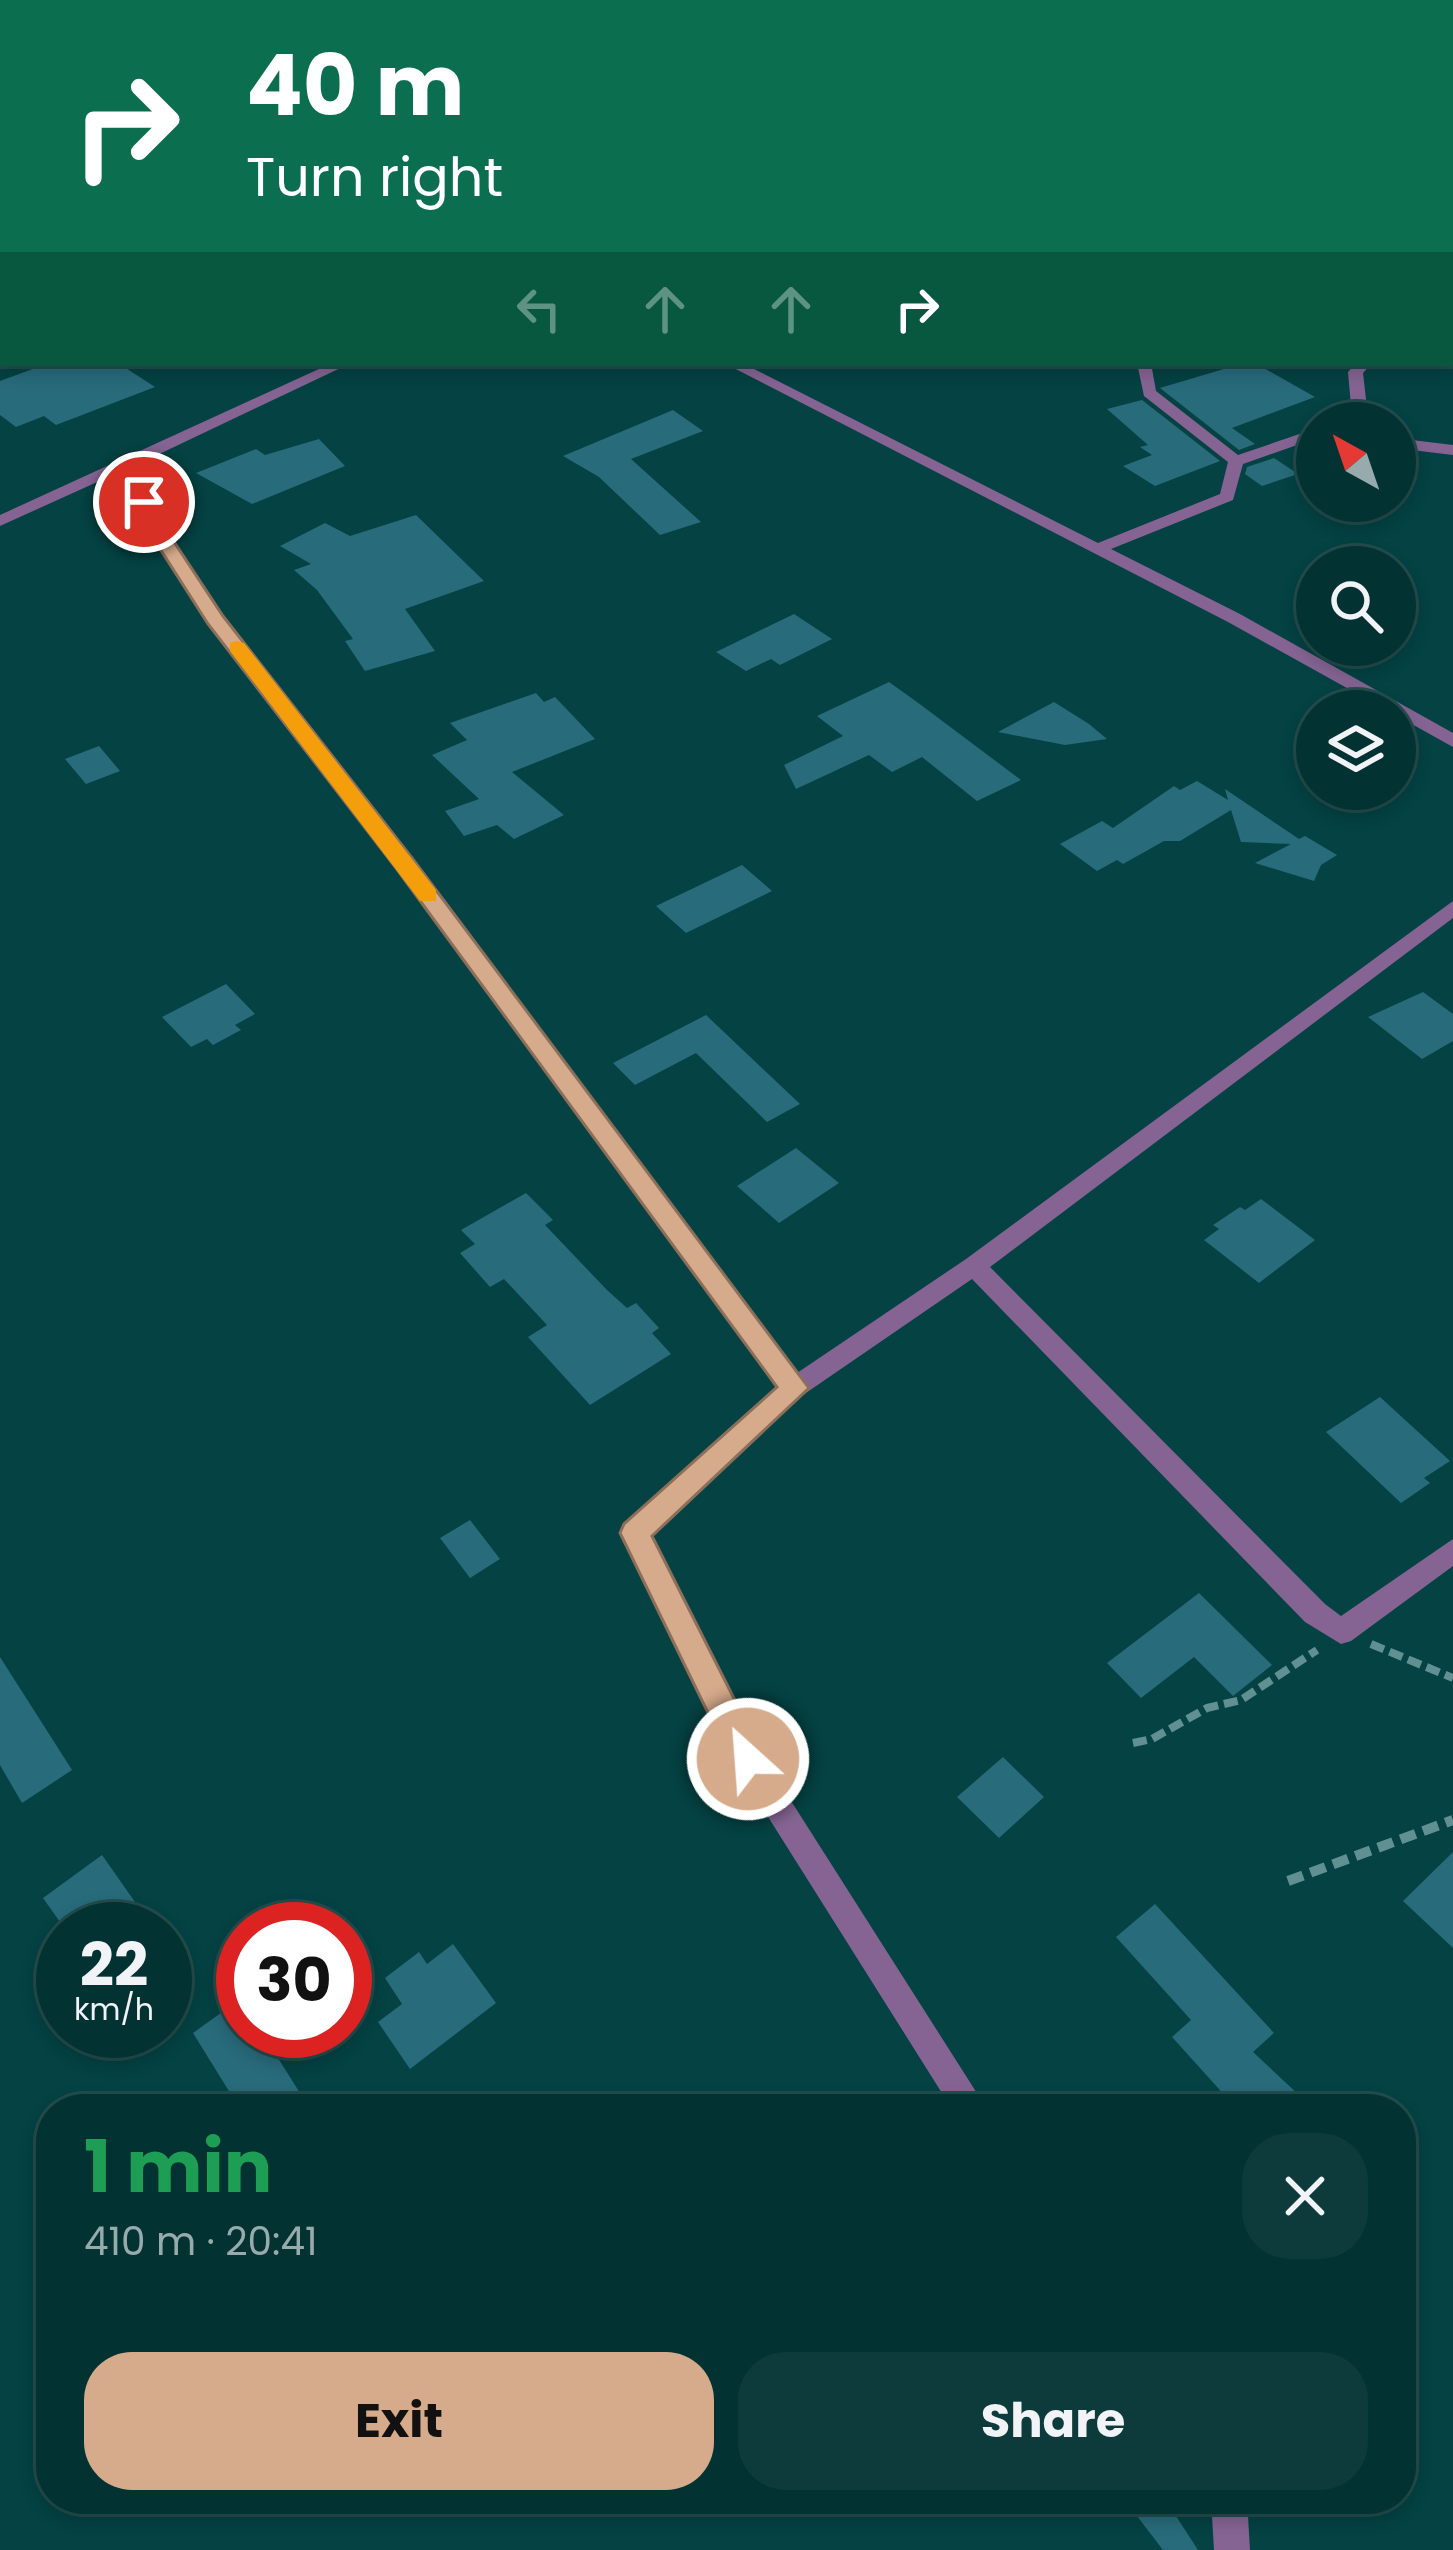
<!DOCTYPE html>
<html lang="en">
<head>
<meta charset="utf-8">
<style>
	:root { --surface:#033232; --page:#0d3a3a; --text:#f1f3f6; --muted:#97aaac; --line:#244d4d; --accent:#d6ab8b }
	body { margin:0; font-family:Poppins,sans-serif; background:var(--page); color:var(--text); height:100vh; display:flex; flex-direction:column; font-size:45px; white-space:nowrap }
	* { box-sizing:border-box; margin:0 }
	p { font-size:39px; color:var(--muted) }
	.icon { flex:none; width:66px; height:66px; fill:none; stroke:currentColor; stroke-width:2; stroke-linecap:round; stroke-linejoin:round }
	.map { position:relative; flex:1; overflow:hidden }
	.drawer { position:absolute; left:36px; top:2094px; width:1380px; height:420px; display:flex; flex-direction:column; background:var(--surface); border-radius:48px; box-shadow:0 6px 18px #0003,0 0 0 3px var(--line) }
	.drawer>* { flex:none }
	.guide { position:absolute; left:0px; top:0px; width:1455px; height:366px; box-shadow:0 6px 18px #0003,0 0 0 3px var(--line); background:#0b6e4f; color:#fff; overflow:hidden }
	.needle { width:78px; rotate:320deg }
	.tools { position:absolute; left:1296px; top:402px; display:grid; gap:24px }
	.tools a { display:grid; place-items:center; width:120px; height:120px; border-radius:50%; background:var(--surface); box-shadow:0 6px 18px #0003,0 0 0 3px var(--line); font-size:60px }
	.speed { position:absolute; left:36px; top:1902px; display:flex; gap:24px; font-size:60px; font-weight:700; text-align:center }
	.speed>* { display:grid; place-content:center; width:156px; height:156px; border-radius:50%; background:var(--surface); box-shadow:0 6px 18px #0003,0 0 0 3px var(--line); line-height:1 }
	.speed small { font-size:30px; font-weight:400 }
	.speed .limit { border:18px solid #d22; background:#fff; color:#111 }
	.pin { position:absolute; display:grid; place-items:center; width:102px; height:102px; color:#fff; margin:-51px; border:6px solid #fff; border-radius:50%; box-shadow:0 3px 12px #0007 }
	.me { position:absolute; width:132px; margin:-66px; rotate:334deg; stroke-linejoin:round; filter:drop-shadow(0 0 9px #0008) }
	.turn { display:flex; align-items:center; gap:42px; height:252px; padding:0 48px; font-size:54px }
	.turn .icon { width:156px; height:156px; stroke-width:2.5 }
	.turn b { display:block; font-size:84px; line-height:102px }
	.lanes { display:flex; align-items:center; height:114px; padding:0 48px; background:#0003; justify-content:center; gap:60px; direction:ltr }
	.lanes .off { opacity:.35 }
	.round { display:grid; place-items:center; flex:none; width:126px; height:126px; border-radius:48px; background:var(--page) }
	.overview { display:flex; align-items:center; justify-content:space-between; height:204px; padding:0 48px }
	h1 { font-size:72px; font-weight:700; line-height:90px; color:#1e9e55 }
	.primary-button { display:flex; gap:24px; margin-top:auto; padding:24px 48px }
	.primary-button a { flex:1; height:138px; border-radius:48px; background:var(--accent); color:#111; font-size:48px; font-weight:700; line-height:138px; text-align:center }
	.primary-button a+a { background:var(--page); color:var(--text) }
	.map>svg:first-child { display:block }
</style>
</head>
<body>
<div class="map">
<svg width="1453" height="2550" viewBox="0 0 1453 2550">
	<rect width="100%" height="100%" fill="#044243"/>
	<g fill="#286b7b">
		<polygon points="49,363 118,363 155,387 56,425 44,416 16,427 0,415 0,381"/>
		<polygon points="1244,363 1255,363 1315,397 1232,428 1255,444 1239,450 1160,388"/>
		<polygon points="1142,400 1220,461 1155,486 1123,466 1152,455 1140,447 1148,445 1107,409"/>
		<polygon points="673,410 703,431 631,459 701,522 660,535 599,477 563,456"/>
		<polygon points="319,439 345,466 252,504 196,473 256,449 265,455"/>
		<polygon points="1274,458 1298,474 1262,486 1245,474 1247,467"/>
		<polygon points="416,515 484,581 405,609 435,651 365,671 345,641 353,639 317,590 294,570 311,564 280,546 325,523 350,536"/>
		<polygon points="794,614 832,639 780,665 771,659 746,671 716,652"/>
		<polygon points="889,682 917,702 1021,780 977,801 922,757 892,772 869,755 796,789 784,765 843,736 817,716"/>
		<polygon points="536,693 544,702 555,697 595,739 512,772 564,815 514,839 497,825 464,836 445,811 479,799 432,755 467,740 450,723"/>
		<polygon points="1054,702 1089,724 1107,739 1065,745 998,732"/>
		<polygon points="99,746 120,771 86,784 65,759"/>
		<polygon points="1197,781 1228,800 1225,789 1299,839 1305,836 1337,855 1321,865 1314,881 1255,863 1291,844 1241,842 1231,810 1180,841 1164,841 1123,864 1117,860 1097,871 1060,844 1102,821 1113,828 1174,786 1180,790"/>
		<polygon points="742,865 772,891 686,933 656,906"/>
		<polygon points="226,984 255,1014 235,1025 241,1030 213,1045 207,1039 191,1047 162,1017"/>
		<polygon points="1423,992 1453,1014 1453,1041 1422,1059 1368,1017"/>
		<polygon points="706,1015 800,1104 767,1122 696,1053 635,1085 613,1063"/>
		<polygon points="796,1148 839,1183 779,1223 737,1186"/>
		<polygon points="526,1193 553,1220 545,1225 607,1290 627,1308 636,1303 659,1328 652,1333 671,1354 590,1405 528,1337 547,1325 504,1279 490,1287 460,1253 475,1244 461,1230"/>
		<polygon points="1261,1199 1315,1240 1259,1283 1204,1240 1219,1229 1213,1225 1240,1207 1245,1210"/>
		<polygon points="1380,1397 1450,1461 1424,1478 1430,1483 1401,1503 1326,1432"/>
		<polygon points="470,1520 500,1559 470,1578 440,1538"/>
		<polygon points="1199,1593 1272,1665 1233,1696 1194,1657 1141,1698 1107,1663"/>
		<polygon points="0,1657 72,1770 22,1803 0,1765"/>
		<polygon points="1003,1757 1044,1797 999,1838 957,1797"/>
		<polygon points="1453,1852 1453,1948 1403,1901"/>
		<polygon points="102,1855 135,1902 99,1929 65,1929 43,1898"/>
		<polygon points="1155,1904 1274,2033 1253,2052 1314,2109 1237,2109 1172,2037 1191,2020 1116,1937"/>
		<polygon points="453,1944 496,2003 410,2069 378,2022 402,2004 385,1978 419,1952 427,1964"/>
		<polygon points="243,1997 243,2031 261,2031 310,2109 240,2109 193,2033"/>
		<polygon points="1124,2499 1165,2499 1198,2550 1163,2550"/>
	</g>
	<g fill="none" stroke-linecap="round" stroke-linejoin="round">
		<g stroke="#609091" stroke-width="8" stroke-dasharray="14 6" stroke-linecap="butt">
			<polyline points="1371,1644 1453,1678"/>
			<polyline points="1133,1743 1152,1739 1207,1708 1241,1700 1317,1650"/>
		</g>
		<polyline stroke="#609091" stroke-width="10" stroke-dasharray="16 8" stroke-linecap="butt" points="1288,1881 1453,1820"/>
		<g fill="#856493" fill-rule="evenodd">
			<polygon points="30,0 43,0 46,3 33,3"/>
			<polygon points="743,0 758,0 761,3 746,3"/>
			<polygon points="938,0 950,0 951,3 939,3"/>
			<rect x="1452" y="43" width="1" height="6"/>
			<polygon points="1452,90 1453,91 1453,99 1452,98"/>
			<polygon points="3,114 3,124 0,125 0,115"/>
			<polygon points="0,198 3,199 3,208 0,207"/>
			<rect x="1452" y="203" width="1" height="11"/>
			<polygon points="1453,308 1453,318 1452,318 1452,308"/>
			<polygon points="332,363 351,363 153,457 153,510 222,618 411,858 797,1373 966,1259 1453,901 1453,918 990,1267 1325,1604 1341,1616 1453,1539 1453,1566 1351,1641 1341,1644 1305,1622 972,1279 803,1395 650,1536 758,1749 987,2109 952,2109 738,1769 622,1533 626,1525 779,1387 397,868 209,624 137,510 137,464 0,526 0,515"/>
			<polygon points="724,363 742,363 1098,543 1220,494 1228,462 1144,396 1137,363 1151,363 1156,391 1238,455 1317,428 1317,438 1243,464 1233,500 1111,549 1240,614 1453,733 1453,747 1228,622"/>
			<polygon points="1356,363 1372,363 1363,373 1367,408 1346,423 1328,423 1351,406 1348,372"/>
			<polygon points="1395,438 1453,445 1453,455 1395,448"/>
			<polygon points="1211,2499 1247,2499 1250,2550 1214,2550"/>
		</g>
	</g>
	<polygon fill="#d6ab8b" stroke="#8b6f5a" stroke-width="3" points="144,496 153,502 159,519 223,616 412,858 809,1388 652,1536 759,1748 764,1759 759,1770 748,1774 736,1770 620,1533 624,1524 777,1387 396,868 208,624 141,519 135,502"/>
	<polygon fill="#f59e0b" points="237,641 244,643 436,890 436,901 420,901 230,651 230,643"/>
</svg>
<div class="tools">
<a><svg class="needle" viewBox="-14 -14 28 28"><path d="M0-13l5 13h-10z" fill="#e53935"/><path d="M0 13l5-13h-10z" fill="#97aaac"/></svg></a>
<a><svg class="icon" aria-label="search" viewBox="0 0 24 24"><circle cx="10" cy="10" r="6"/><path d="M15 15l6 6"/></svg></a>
<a><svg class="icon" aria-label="layers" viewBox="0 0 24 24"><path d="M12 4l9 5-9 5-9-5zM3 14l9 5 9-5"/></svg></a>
</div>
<div class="speed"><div>22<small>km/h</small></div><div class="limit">30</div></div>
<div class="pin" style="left:144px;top:502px;background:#d93025"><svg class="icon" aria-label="arrive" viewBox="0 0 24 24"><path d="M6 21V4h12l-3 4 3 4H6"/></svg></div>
<svg class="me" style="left:748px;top:1759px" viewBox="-20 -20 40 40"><circle r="17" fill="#d6ab8b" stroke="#fff" stroke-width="3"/><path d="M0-11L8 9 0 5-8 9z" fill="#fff"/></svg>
<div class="guide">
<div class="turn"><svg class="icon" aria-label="right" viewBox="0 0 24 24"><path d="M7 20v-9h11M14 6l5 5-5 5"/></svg><div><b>40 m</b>Turn right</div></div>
<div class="lanes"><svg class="icon off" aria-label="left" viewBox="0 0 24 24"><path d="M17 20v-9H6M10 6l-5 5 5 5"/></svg><svg class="icon off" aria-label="ahead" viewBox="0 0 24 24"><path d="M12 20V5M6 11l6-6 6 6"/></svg><svg class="icon off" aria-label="ahead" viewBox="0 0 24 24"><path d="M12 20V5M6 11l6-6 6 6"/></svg><svg class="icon" aria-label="right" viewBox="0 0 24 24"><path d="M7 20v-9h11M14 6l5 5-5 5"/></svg></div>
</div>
<section class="drawer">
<div class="overview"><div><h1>1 min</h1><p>410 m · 20:41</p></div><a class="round"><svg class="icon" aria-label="close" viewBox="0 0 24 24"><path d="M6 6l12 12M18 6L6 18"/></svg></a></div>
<div class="primary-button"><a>Exit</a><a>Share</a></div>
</section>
</div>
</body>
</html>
